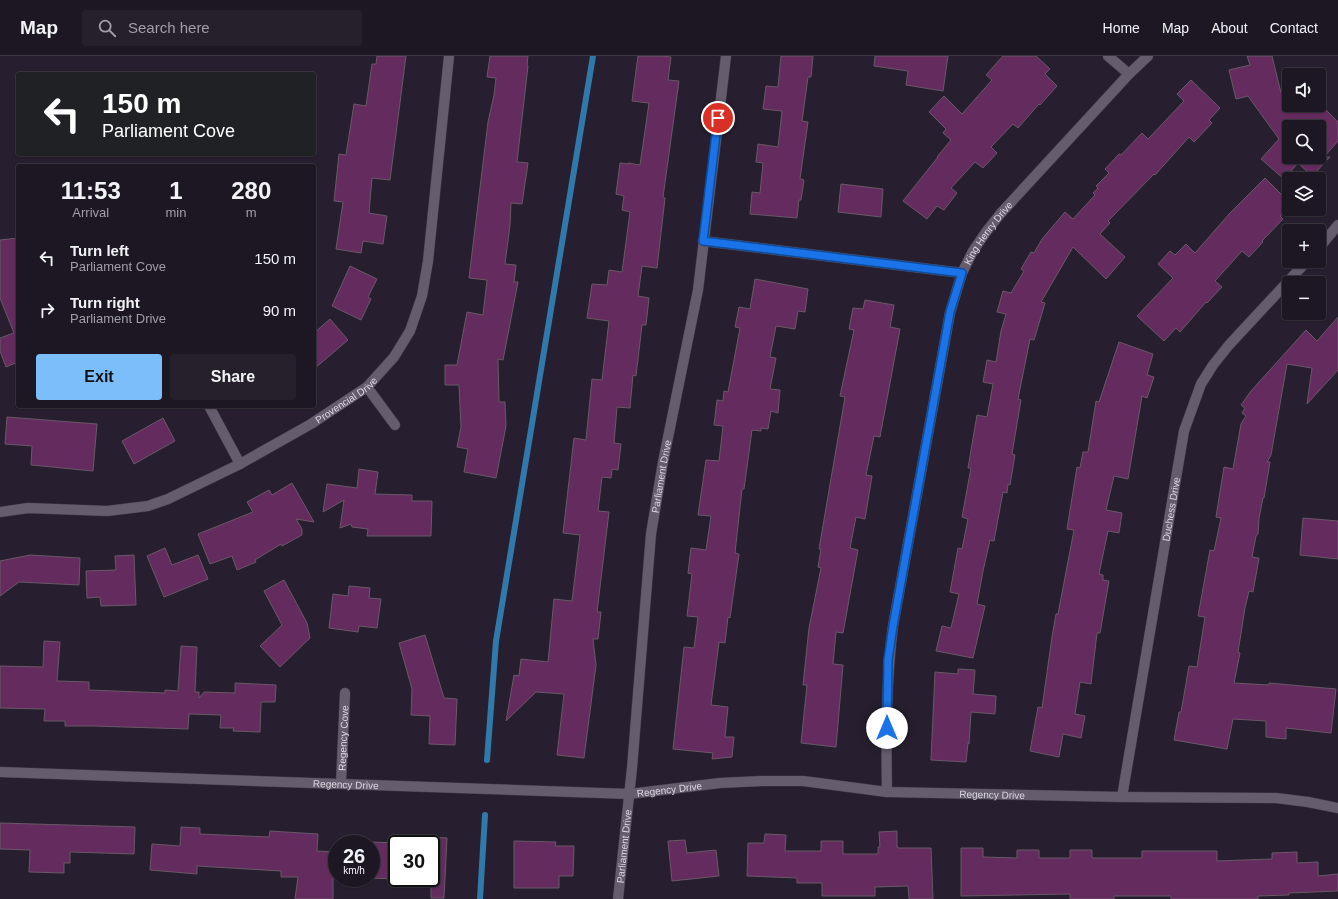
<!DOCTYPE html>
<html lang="en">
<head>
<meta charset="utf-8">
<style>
	:root { --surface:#1d1723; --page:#25202b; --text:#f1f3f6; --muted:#a09fa6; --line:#3b3641; --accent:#7cbef9 }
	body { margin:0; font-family:Arial,sans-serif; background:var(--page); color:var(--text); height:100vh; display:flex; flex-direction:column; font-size:15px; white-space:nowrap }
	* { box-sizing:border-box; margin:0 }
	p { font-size:13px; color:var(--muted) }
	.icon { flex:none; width:22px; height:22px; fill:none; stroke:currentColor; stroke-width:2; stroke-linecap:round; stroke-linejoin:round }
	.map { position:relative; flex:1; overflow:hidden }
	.drawer { position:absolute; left:16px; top:108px; width:300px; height:244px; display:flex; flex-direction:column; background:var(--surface); border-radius:4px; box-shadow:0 1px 3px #0004,0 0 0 1px var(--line) }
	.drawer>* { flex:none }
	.banner { position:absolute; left:16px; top:16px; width:300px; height:84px; border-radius:4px; box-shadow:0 1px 3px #0004,0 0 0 1px var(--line); background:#202124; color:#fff; overflow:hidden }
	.tools { position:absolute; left:1282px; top:12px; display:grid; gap:8px }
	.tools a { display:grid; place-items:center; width:44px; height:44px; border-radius:4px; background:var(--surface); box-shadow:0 1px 3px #0004,0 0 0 1px var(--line); font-size:20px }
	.speed { position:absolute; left:328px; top:779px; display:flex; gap:8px; font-size:20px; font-weight:700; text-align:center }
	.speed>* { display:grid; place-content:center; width:52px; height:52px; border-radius:50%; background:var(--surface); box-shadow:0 1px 3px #0004,0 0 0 1px var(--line); line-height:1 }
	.speed small { font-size:10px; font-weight:400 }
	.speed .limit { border:2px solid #111; border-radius:6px; background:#fff; color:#111 }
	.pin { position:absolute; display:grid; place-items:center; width:34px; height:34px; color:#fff; margin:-17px; border:2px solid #fff; border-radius:50%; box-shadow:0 1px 4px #0007 }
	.me { position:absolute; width:44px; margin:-22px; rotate:0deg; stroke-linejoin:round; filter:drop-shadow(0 0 3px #0008) }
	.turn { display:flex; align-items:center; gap:14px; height:84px; padding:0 20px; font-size:18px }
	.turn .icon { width:52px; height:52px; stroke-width:2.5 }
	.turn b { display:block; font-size:28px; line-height:34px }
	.eta { display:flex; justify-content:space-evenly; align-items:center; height:68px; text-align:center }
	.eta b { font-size:24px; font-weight:800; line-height:28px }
	.action { display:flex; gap:8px; margin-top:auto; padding:8px 20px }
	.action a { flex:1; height:46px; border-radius:4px; background:var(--accent); color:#111; font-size:16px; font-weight:800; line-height:46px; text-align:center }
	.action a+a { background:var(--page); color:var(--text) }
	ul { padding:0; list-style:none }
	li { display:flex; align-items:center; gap:12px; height:52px; padding:0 20px }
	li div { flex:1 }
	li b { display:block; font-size:15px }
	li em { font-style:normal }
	header { display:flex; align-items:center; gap:24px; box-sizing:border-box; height:56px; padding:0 20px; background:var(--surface); border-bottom:1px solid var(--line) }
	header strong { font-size:19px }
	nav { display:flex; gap:22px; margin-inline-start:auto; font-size:14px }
	.search { width:280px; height:36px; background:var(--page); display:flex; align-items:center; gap:10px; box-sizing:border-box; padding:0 14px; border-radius:4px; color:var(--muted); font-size:15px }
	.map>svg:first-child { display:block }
</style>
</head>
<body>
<header>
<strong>Map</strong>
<div class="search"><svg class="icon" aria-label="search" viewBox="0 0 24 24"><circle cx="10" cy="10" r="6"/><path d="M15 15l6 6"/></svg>Search here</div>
<nav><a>Home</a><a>Map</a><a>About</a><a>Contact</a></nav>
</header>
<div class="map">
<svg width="1338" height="843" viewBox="0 0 1338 843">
	<rect width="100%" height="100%" fill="#271f2f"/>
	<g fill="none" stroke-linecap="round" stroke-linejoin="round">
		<g stroke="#3179ab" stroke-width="6">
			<polyline points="487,704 496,585 593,0"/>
			<polyline points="480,843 485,759"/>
		</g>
	</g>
	<g fill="#642c5e" stroke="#695867" fill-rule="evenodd">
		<polygon points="377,0 406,0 390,124 372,122 369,157 387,160 383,188 363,185 361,197 336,193 343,146 334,145 339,98 346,99 354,48 366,50 372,8 376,8"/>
		<polygon points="490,0 528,0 527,10 528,10 517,106 528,107 522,148 511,147 510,169 505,208 516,209 514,226 518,226 503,304 498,303 499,346 505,346 506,370 496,422 464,416 468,393 457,391 461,371 459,329 445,329 445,309 457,309 467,256 483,259 487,224 469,222 488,66 494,39 496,22 487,21"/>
		<polygon points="638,0 661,0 671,1 668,24 679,25 663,141 665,142 657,212 642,210 638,240 649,242 646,269 642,269 636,320 633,319 630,352 617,351 614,387 621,388 618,414 612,413 611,422 602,421 598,455 609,456 597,556 601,556 598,583 593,583 596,609 584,702 557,699 564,638 536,636 506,665 514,619 519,620 521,603 548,606 554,543 572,545 580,479 563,477 574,382 586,384 592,323 602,324 609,265 587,262 592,228 607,229 609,214 622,216 630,156 622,154 624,140 616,138 620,107 628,108 628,107 640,109 649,47 632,45"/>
		<polygon points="781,0 813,0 811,21 808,21 802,65 808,66 800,123 804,124 801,144 799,144 797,162 750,158 752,136 760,137 763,107 756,106 758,88 778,91 782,55 763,53 766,30 778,31"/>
		<polygon points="875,0 948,0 943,35 906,29 908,15 874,10"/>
		<polygon points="1003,0 1036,0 1050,13 1045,18 1057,30 1040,49 1039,48 1018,72 1013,68 991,91 997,97 983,112 975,106 951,132 957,137 944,154 937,150 927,163 903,145 938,101 937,101 951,84 943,77 946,73 929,56 944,40 962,58 992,24 986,19"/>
		<path d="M1247 0H1272L1284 49H1319V47L1338 66V85L1324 101H1330L1312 120 1298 107 1284 123 1261 103 1279 83 1248 40 1236 43 1229 14 1250 9ZM1289 71H1319V101H1289Z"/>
		<polygon points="1191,24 1220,52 1209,64 1212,67 1194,86 1189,81 1155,119 1154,118 1108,165 1110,167 1100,178 1125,201 1106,223 1073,191 1041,246 1045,247 1034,284 1030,283 1018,343 1021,344 1012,398 1015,399 1010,429 1008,428 1007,437 1003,436 994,485 990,484 983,515 977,548 985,550 973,602 936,595 942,570 951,572 959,538 950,536 958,492 962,493 968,463 962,461 971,412 968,412 977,359 987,361 993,328 983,326 987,304 996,306 1001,275 1006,258 997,256 1003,235 1011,237 1024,215 1021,213 1031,196 1034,197 1042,183 1065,156 1073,163 1095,139 1093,137 1098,132 1096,130 1109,117 1105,113 1119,98 1121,99 1142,77 1148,83 1184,45 1177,38"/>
		<polygon points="1265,122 1289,146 1289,151 1280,160 1283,163 1262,185 1263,186 1249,201 1242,195 1215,225 1222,231 1207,247 1206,246 1180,276 1176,272 1164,285 1137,260 1173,222 1158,208 1170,195 1175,199 1186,188 1195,197 1230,157"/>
		<polygon points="841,128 883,133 881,161 838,156"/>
		<polygon points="18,182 18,306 6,311 0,295 0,282 14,277 0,242 0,184"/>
		<polygon points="350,210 377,223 368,241 371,243 361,264 332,250"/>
		<polygon points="755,223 808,233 805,256 798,255 795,273 776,270 770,301 776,302 770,333 780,334 778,357 771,355 768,373 761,372 761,375 752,374 744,433 742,433 735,497 739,498 730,562 728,561 725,587 719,586 711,649 728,651 725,681 734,681 732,701 712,703 713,697 673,693 684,591 694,592 698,561 687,560 692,518 688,517 691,492 706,494 711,460 698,459 706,404 719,405 723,370 714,369 717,344 723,345 724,335 728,336 740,272 735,271 739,251 750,253"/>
		<polygon points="865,244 894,249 890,271 900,273 880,381 874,380 866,419 872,420 865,463 856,461 850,492 858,494 843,577 836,576 833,608 843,609 836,691 801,687 807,629 803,629 809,572 821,512 818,511 821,493 819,493 845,341 840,340 854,274 849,273 853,252 863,253"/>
		<polygon points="1338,261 1338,314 1307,348 1312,312 1287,308 1271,399 1267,406 1270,406 1264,442 1263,442 1259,462 1258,478 1256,480 1252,501 1259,502 1253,536 1249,535 1245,552 1238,596 1240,597 1234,627 1269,629 1269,627 1336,633 1331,677 1286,672 1286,683 1266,681 1266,665 1233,663 1227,693 1174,684 1179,656 1181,656 1189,610 1197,611 1205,561 1198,560 1210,494 1214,495 1221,462 1216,461 1224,411 1233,413 1241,368 1246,360 1242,357 1245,352 1241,349 1251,335 1306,274 1317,285"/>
		<polygon points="330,263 348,284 314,313 314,277"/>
		<polygon points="1119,286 1153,298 1147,319 1154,321 1147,342 1142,340 1128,423 1114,420 1106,454 1122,457 1119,477 1108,475 1099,518 1103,519 1103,524 1109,525 1100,577 1097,577 1091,628 1080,626 1075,658 1085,660 1081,682 1063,678 1059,701 1030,695 1038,651 1042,652 1052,581 1056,558 1058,558 1074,474 1067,473 1077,411 1080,412 1083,396 1088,396 1096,345 1099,346"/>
		<polygon points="7,361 97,368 93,415 31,409 32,390 5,388"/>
		<polygon points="163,362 175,385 134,408 122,385"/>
		<polygon points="359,413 378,416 375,438 412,439 412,445 432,445 431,480 367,480 368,473 352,471 351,468 340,472 344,444 323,456 327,428 357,432"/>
		<polygon points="292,427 314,466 296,463 302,473 302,479 282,490 281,488 255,504 256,506 237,514 232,500 210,508 198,478 253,456 247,446 269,434 272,439"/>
		<polygon points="1303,462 1338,465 1338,503 1300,499"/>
		<polygon points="165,492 172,509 198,499 208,523 164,541 147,500"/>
		<polygon points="30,499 80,502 79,529 19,526 0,540 0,505"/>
		<polygon points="134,499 136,549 101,550 100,541 87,542 86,515 116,514 115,500"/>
		<polygon points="284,524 307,567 310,582 280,611 260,590 282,569 264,535"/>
		<polygon points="349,530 370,532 369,542 381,543 377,572 359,570 358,576 329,572 333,538 348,540"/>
		<polygon points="425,579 444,642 457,643 455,689 429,688 430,660 411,659 412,633 399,587"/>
		<polygon points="44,585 60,586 57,625 89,626 89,634 165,637 165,634 178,635 181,590 197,591 195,636 199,636 199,642 204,636 235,637 235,627 276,629 275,646 261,646 260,676 233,675 234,672 220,672 221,659 189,658 188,673 93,670 65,670 65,665 44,665 45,653 0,652 0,610 43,611"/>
		<polygon points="958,613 975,614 973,638 996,640 995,658 971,656 969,688 968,687 966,706 931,704 935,616 958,618"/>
		<polygon points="0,767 135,771 134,798 70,796 70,807 64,807 64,817 29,816 30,794 0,793"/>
		<polygon points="181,771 200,772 200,778 269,781 270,775 318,778 317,795 337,796 337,822 333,822 333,843 295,843 298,821 281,821 281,815 197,810 197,818 150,814 152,788 180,790"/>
		<polygon points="897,775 897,791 898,791 898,792 931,792 933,843 909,843 908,830 875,831 875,840 822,840 822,827 797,827 797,822 747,820 748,787 764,787 765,778 786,779 785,795 821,795 821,785 843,785 843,798 878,798 878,791 880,791 879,776"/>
		<polygon points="431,781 447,782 444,842 431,842"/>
		<polygon points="685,784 687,797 716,794 719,820 672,825 668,785"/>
		<polygon points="514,785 556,786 555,790 574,790 573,820 559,820 559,832 514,832"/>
		<polygon points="371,786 397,787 397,823 371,822"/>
		<polygon points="961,792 983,792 983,801 1017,802 1017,794 1039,794 1039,802 1070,802 1070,794 1092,794 1092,802 1142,802 1142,795 1217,795 1217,805 1272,803 1272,797 1297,796 1297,807 1318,806 1318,820 1338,818 1338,835 1289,837 1289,839 1258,840 1258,843 1171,843 1171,840 1114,840 1114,843 1070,843 1070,838 961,840"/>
	</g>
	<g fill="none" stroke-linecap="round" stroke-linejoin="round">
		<defs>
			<g id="minor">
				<polyline points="1108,0 1129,18"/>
				<polyline points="703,185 962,217"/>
				<polyline points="1319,192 1338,169"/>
				<polyline points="367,331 395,369"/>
				<polyline points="209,350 240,408"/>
				<path id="s1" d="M0 456 28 452 107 455 148 450 168 443 240 408 311 368 367 331 394 301 410 275 422 240 428 205 449 0"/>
				<path id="s2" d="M0 716 629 738 720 727 762 725H803L887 736 1122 741 1276 742 1308 746 1338 752"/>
				<path id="s3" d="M341 727 345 637"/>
				<path id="s4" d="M887 736C886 681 886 626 893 570L950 257 962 217 973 195 986 176 1001 157 1129 18 1148 0"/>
				<path id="s5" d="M1122 741 1184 375 1201 328 1213 309 1229 289 1307 205"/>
				<path id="s6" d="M618 843 632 712 651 478 663 406 698 234 726 0"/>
			</g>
		</defs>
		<use href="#minor" stroke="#413a47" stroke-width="11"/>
		<use href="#minor" stroke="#655c6e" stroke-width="10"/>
	</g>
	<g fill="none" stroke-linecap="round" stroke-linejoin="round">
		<defs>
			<polyline id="route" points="718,62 703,185 962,217 950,256 893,570 888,604 887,672"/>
		</defs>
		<use href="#route" stroke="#114b97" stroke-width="10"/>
		<use href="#route" stroke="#1a73e8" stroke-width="7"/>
	</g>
	<g text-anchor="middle" stroke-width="4" stroke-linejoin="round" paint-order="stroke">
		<g font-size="10" fill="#dcd7e1" stroke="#271f2f">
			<text dy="4" stroke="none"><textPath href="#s4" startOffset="574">King Henry Drive</textPath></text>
			<text dy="4" stroke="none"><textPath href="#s1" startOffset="374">Provencial Drive</textPath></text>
			<text dy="4" stroke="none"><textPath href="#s6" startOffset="425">Parliament Drive</textPath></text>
			<text dy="4" stroke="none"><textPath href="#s5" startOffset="292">Duchess Drive</textPath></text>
			<text dy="4" stroke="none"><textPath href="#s3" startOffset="45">Regency Cove</textPath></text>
			<text dy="4" stroke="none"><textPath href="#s2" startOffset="346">Regency Drive</textPath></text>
			<text dy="4" stroke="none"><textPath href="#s2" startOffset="670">Regency Drive</textPath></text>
			<text dy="4" stroke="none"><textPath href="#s2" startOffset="994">Regency Drive</textPath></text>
			<text dy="4" stroke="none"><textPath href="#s6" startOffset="53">Parliament Drive</textPath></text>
		</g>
	</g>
</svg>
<div class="tools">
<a><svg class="icon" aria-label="sound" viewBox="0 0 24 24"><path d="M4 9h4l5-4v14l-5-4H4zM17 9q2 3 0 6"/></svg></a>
<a><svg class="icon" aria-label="search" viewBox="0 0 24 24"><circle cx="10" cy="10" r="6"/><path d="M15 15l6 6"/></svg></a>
<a><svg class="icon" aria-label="layers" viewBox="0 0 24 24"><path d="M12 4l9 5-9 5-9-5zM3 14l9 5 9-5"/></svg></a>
<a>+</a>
<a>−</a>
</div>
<div class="speed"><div>26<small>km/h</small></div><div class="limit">30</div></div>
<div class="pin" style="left:718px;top:62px;background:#d93025"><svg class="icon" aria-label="arrive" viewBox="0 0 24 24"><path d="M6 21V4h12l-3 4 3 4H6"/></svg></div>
<svg class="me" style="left:887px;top:672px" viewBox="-20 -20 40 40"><circle r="19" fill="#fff"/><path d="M0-13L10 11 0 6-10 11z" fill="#1a73e8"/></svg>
<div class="banner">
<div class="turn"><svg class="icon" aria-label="left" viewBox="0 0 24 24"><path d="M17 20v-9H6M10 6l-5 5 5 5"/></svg><div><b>150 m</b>Parliament Cove</div></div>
</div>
<section class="drawer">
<div class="eta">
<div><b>11:53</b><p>Arrival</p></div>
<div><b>1</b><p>min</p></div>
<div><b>280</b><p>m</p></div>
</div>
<ul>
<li><svg class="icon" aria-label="left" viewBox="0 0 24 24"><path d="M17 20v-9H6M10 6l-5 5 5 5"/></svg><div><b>Turn left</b><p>Parliament Cove</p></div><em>150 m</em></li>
<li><svg class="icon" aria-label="right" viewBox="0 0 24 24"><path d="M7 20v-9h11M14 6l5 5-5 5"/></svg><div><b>Turn right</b><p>Parliament Drive</p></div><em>90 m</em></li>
</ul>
<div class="action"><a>Exit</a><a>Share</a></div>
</section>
</div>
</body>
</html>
